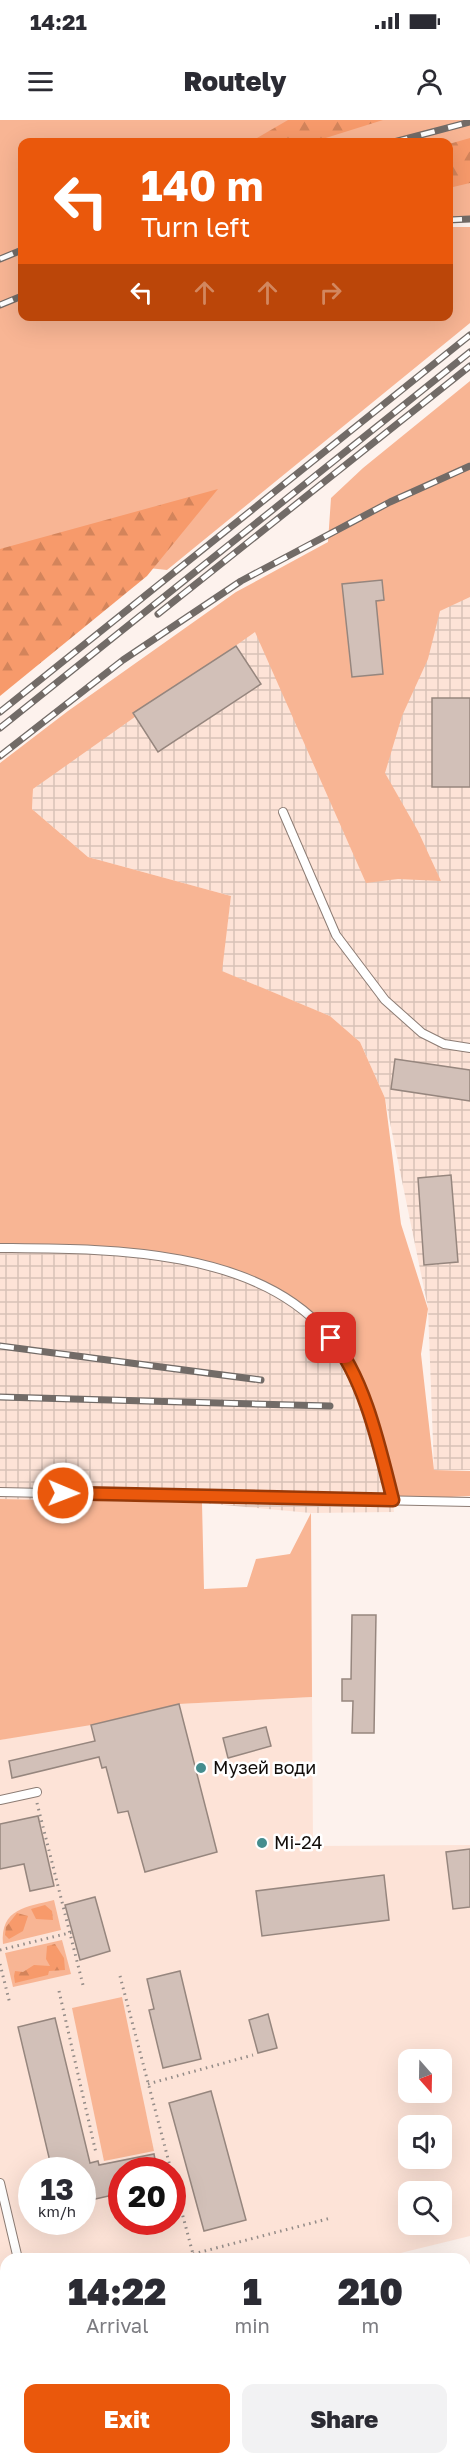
<!DOCTYPE html>
<html lang="en">
<head>
<meta charset="utf-8">
<style>
	:root { --surface:#fff; --page:#f2f2f3; --text:#2b2b33; --muted:#7c7c81; --accent:#ea580c }
	body { margin:0; font-family:"Golos Text",sans-serif; background:var(--page); color:var(--text); height:100vh; display:flex; flex-direction:column; font-size:22px; white-space:nowrap }
	* { box-sizing:border-box; margin:0 }
	p { font-size:20px; color:var(--muted) }
	.icon { flex:none; width:33px; height:33px; fill:none; stroke:currentColor; stroke-width:2; stroke-linecap:round; stroke-linejoin:round }
	.map { position:relative; flex:1; overflow:hidden }
	.sheet { position:absolute; left:0px; top:2133px; width:471px; height:212px; display:flex; flex-direction:column; background:var(--surface); border-radius:18px 18px 0 0; box-shadow:0 6px 24px #0002 }
	.sheet>* { flex:none }
	.banner { position:absolute; left:18px; top:18px; width:435px; height:183px; border-radius:12px; box-shadow:0 6px 24px #0002; background:#ea580c; color:#fff; overflow:hidden }
	.needle { width:39px; rotate:160deg }
	.fabs { position:absolute; left:398px; top:1929px; display:grid; gap:12px }
	.fabs a { display:grid; place-items:center; width:54px; height:54px; border-radius:12px; background:var(--surface); box-shadow:0 6px 24px #0002; font-size:30px }
	.speed { position:absolute; left:18px; top:2037px; display:flex; gap:12px; font-size:30px; font-weight:700; text-align:center }
	.speed>* { display:grid; place-content:center; width:78px; height:78px; border-radius:50%; background:var(--surface); box-shadow:0 6px 24px #0002; line-height:1 }
	.speed small { font-size:15px; font-weight:400 }
	.speed .limit { border:9px solid #d22; background:#fff; color:#111 }
	.pin { position:absolute; display:grid; place-items:center; width:51px; height:51px; color:#fff; margin:-26px; border-radius:12px; box-shadow:0 3px 9px #0006 }
	.me { position:absolute; width:66px; margin:-33px; rotate:91deg; stroke-linejoin:round; filter:drop-shadow(0 0 4px #0008) }
	.turn { display:flex; align-items:center; gap:21px; height:126px; padding:0 24px; font-size:27px }
	.turn .icon { width:78px; height:78px; stroke-width:2.5 }
	.turn b { display:block; font-size:42px; line-height:51px }
	.lanes { display:flex; align-items:center; height:57px; padding:0 24px; background:#0003; justify-content:center; gap:30px; direction:ltr }
	.lanes .off { opacity:.35 }
	.eta { display:flex; justify-content:space-evenly; align-items:center; height:102px; text-align:center }
	.eta b { font-size:36px; font-weight:800; line-height:42px }
	.action { display:flex; gap:12px; margin-top:auto; padding:12px 24px }
	.action a { flex:1; height:69px; border-radius:12px; background:var(--accent); color:#fff; font-size:24px; font-weight:800; line-height:69px; text-align:center }
	.action a+a { background:var(--page); color:var(--text) }
	.status { display:flex; justify-content:space-between; align-items:center; height:42px; padding:0 30px; background:var(--surface); direction:ltr }
	.status svg { height:16px; fill:currentColor }
	header { display:flex; justify-content:space-between; align-items:center; height:78px; padding:0 24px; background:var(--surface); font-size:27px; font-weight:800 }
	.map>svg:first-child { display:block }
</style>
</head>
<body>
<div class="status"><b>14:21</b><svg viewBox="0 0 49 12"><path d="M0 12V9h3v3zM5 12V6h3v6zM10 12V3h3v9zM15 12V0h3v12zM26 1h20v11H26zM47 4h2v5h-2z"/></svg></div>
<header><svg class="icon" aria-label="menu" viewBox="0 0 24 24"><path d="M4 6h16M4 12h16M4 18h16"/></svg>Routely<svg class="icon" aria-label="person" viewBox="0 0 24 24"><circle cx="12" cy="8" r="4"/><path d="M4 21q1-7 8-7t8 7"/></svg></header>
<div class="map">
<svg width="470" height="2344" viewBox="0 0 470 2344">
	<defs>
		<pattern id="industrial-grid" width="8" height="8" patternUnits="userSpaceOnUse" patternTransform="scale(1.5)"><rect width="8" height="8" fill="#fde3d7"/><path d="M0 4h8M4 0v8" fill="none" stroke="#d8c2b7"/></pattern>
		<pattern id="forest-firs" width="22" height="20" patternUnits="userSpaceOnUse" patternTransform="scale(1.5)"><rect width="22" height="20" fill="#f79a6b"/><path d="M5 1l3.5 6h-7zM16 11l3.5 6h-7z" fill="#d3845b"/></pattern>
	</defs>
	<rect width="100%" height="100%" fill="#fdf2ed"/>
	<path fill="#fde3d7" fill-rule="evenodd" d="M312 1577 313 1726 470 1725V2116L376 2139H6V2338H402L403 2344H0V1620L179 1584ZM408 1940H441V1972H408ZM408 2006H441V2038H408ZM32 2050H82V2102H32ZM122 2050H172V2102H122ZM408 2072H441V2104H408Z"/>
	<g fill="url(#industrial-grid)">
		<polygon points="470,385 470,1350 434,1350 428,1188 385,978 360,922 330,896 221,851 231,776 88,737 32,689 33,669 331,446"/>
		<polygon points="0,1128 71,1128 202,1145 271,1169 319,1205 360,1282 392,1374 394,1392 311,1393 202,1383 0,1379"/>
	</g>
	<g fill="#f8b594">
		<polygon points="0,0 470,0 470,97 449,100 448,22 22,22 22,196 448,196 449,107 470,107 470,203 167,450 0,432"/>
		<polygon points="470,261 470,477 440,491 428,539 402,596 385,653 418,711 441,761 398,759 366,763 255,512 33,669 32,689 88,737 231,776 222,851 330,896 360,922 385,978 401,1104 428,1189 421,1234 434,1350 470,1351 470,1376 394,1380 364,1280 319,1205 279,1174 202,1145 122,1131 0,1128 0,643 68,591 236,472 328,422 331,378 363,348"/>
		<polygon points="0,1379 202,1383 204,1469 247,1467 256,1439 290,1434 311,1393 312,1577 179,1584 91,1605 0,1620"/>
		<path d="M54 1780 61 1810 3 1824C0 1788 27 1787 54 1780Z"/>
		<polygon points="62,1820 71,1854 13,1867 5,1833"/>
		<polygon points="122,1877 154,2031 104,2041 72,1888"/>
		<polygon points="72,2339 158,2339 159,2344 73,2344"/>
		<polygon points="185,2339 261,2339 262,2344 187,2344"/>
	</g>
	<g fill="url(#forest-firs)">
		<polygon points="288,0 383,0 313,22 252,21"/>
		<polygon points="470,18 470,63 449,68 449,24"/>
		<polygon points="218,369 147,456 0,576 0,429"/>
		<polygon points="45,1785 52,1791 53,1800 36,1799 31,1789"/>
		<polygon points="17,1793 28,1796 23,1811 9,1819 5,1815 6,1807"/>
		<polygon points="55,1824 64,1838 65,1850 49,1851 48,1855 15,1863 14,1856 15,1851 23,1852 34,1845 50,1846 46,1839 47,1826"/>
		<polygon points="6,2195 6,2338 59,2339 61,2344 0,2344 0,2196"/>
	</g>
	<g fill="#d2c0b8" stroke="#96867e" stroke-width="1.5">
		<polygon points="382,460 384,480 376,481 383,554 352,557 342,464"/>
		<polygon points="236,526 261,564 158,632 133,593"/>
		<rect x="432" y="578" width="38" height="89"/>
		<polygon points="395,939 470,950 470,981 391,969"/>
		<polygon points="451,1055 458,1142 424,1145 418,1058"/>
		<polygon points="352,1495 376,1495 374,1613 352,1613 353,1581 342,1581 342,1559 351,1559"/>
		<polygon points="179,1584 217,1732 145,1752 128,1691 118,1693 106,1647 102,1648 99,1637 12,1658 9,1641 95,1621 91,1605"/>
		<polygon points="266,1607 271,1626 228,1638 223,1618"/>
		<polygon points="38,1696 54,1766 30,1771 24,1744 0,1749 0,1704"/>
		<polygon points="470,1729 470,1787 453,1789 446,1732"/>
		<polygon points="384,1755 389,1800 262,1816 256,1771"/>
		<polygon points="95,1777 110,1831 80,1840 65,1785"/>
		<polygon points="180,1851 201,1939 163,1948 149,1890 154,1889 147,1859"/>
		<polygon points="268,1894 277,1928 258,1933 249,1900"/>
		<polygon points="55,1898 90,2043 98,2041 99,2045 154,2034 157,2050 122,2050 122,2073 82,2082 82,2050 52,2050 18,1907"/>
		<polygon points="211,1971 246,2100 204,2111 169,1983"/>
	</g>
	<g fill="none" stroke-linecap="round" stroke-linejoin="round">
		<defs>
			<g id="lane">
				<polyline points="283,692 336,815 385,880 422,913 444,924 470,928"/>
				<path d="M0 1128C104 1129 252 1127 326 1212 331 1219 339 1226 343 1233 368 1279 379 1331 394 1380"/>
				<polyline points="0,1372 470,1382"/>
				<polyline points="0,1680 37,1672"/>
				<polyline points="0,2063 18,2139"/>
				<polyline points="64,2338 66,2344"/>
				<polyline points="389,2338 390,2344"/>
			</g>
		</defs>
		<use href="#lane" stroke="#8c7c74" stroke-width="10"/>
		<g stroke="#948c88" stroke-width="3" stroke-dasharray="1.5 4.5" stroke-linecap="butt">
			<polyline points="37,1683 83,1865"/>
			<polyline points="0,1830 73,1812"/>
			<polyline points="0,1844 10,1884"/>
			<polyline points="120,1856 171,2050"/>
			<polyline points="59,1871 96,2033"/>
			<polyline points="148,1964 253,1935"/>
			<polyline points="172,2055 193,2134 185,2136"/>
			<polyline points="193,2134 331,2098"/>
			<polyline points="179,2338 180,2344"/>
		</g>
		<use href="#lane" stroke="#fff" stroke-width="8"/>
		<defs>
			<g id="rail">
				<polyline points="394,22 470,2"/>
				<polyline points="448,100 470,99"/>
				<polyline points="0,139 22,130"/>
				<polyline points="0,185 22,176"/>
				<polyline points="158,494 470,246"/>
				<polyline points="0,592 470,215"/>
				<polyline points="0,608 470,232"/>
				<polyline points="0,636 123,540 241,461 390,382 470,346"/>
				<polyline points="0,1226 261,1260"/>
				<polyline points="0,1277 330,1286"/>
			</g>
		</defs>
		<use href="#rail" stroke="#726b67" stroke-width="7"/>
		<use href="#rail" stroke="#fff" stroke-width="4.5" stroke-dasharray="14" stroke-linecap="butt"/>
	</g>
	<g fill="none" stroke-linecap="round" stroke-linejoin="round">
		<defs>
			<path id="route" d="M63 1373 393 1380C380 1329 365 1258 331 1218"/>
		</defs>
		<use href="#route" stroke="#983908" stroke-width="15"/>
		<use href="#route" stroke="#ea580c" stroke-width="10"/>
	</g>
	<g fill="#458d8e" stroke="#fff" stroke-width="2">
		<circle cx="201" cy="1648" r="6"/>
		<circle cx="262" cy="1723" r="6"/>
	</g>
	<g text-anchor="middle" stroke-width="5" stroke-linejoin="round" paint-order="stroke">
		<g font-size="18" fill="#120d0a" stroke="#fff" text-anchor="start">
			<text x="213" y="1654">Музей води</text>
			<text x="274" y="1729">Мі-24</text>
		</g>
	</g>
</svg>
<div class="fabs">
<a><svg class="needle" viewBox="-14 -14 28 28"><path d="M0-13l5 13h-10z" fill="#e53935"/><path d="M0 13l5-13h-10z" fill="#7c7c81"/></svg></a>
<a><svg class="icon" aria-label="sound" viewBox="0 0 24 24"><path d="M4 9h4l5-4v14l-5-4H4zM17 9q2 3 0 6"/></svg></a>
<a><svg class="icon" aria-label="search" viewBox="0 0 24 24"><circle cx="10" cy="10" r="6"/><path d="M15 15l6 6"/></svg></a>
</div>
<div class="speed"><div>13<small>km/h</small></div><div class="limit">20</div></div>
<div class="pin" style="left:331px;top:1218px;background:#d93025"><svg class="icon" aria-label="arrive" viewBox="0 0 24 24"><path d="M6 21V4h12l-3 4 3 4H6"/></svg></div>
<svg class="me" style="left:63px;top:1373px" viewBox="-20 -20 40 40"><circle r="17" fill="#ea580c" stroke="#fff" stroke-width="3"/><path d="M0-11L8 9 0 5-8 9z" fill="#fff"/></svg>
<div class="banner">
<div class="turn"><svg class="icon" aria-label="left" viewBox="0 0 24 24"><path d="M17 20v-9H6M10 6l-5 5 5 5"/></svg><div><b>140 m</b>Turn left</div></div>
<div class="lanes"><svg class="icon" aria-label="left" viewBox="0 0 24 24"><path d="M17 20v-9H6M10 6l-5 5 5 5"/></svg><svg class="icon off" aria-label="ahead" viewBox="0 0 24 24"><path d="M12 20V5M6 11l6-6 6 6"/></svg><svg class="icon off" aria-label="ahead" viewBox="0 0 24 24"><path d="M12 20V5M6 11l6-6 6 6"/></svg><svg class="icon off" aria-label="right" viewBox="0 0 24 24"><path d="M7 20v-9h11M14 6l5 5-5 5"/></svg></div>
</div>
<section class="sheet">
<div class="eta">
<div><b>14:22</b><p>Arrival</p></div>
<div><b>1</b><p>min</p></div>
<div><b>210</b><p>m</p></div>
</div>
<div class="action"><a>Exit</a><a>Share</a></div>
</section>
</div>
</body>
</html>
